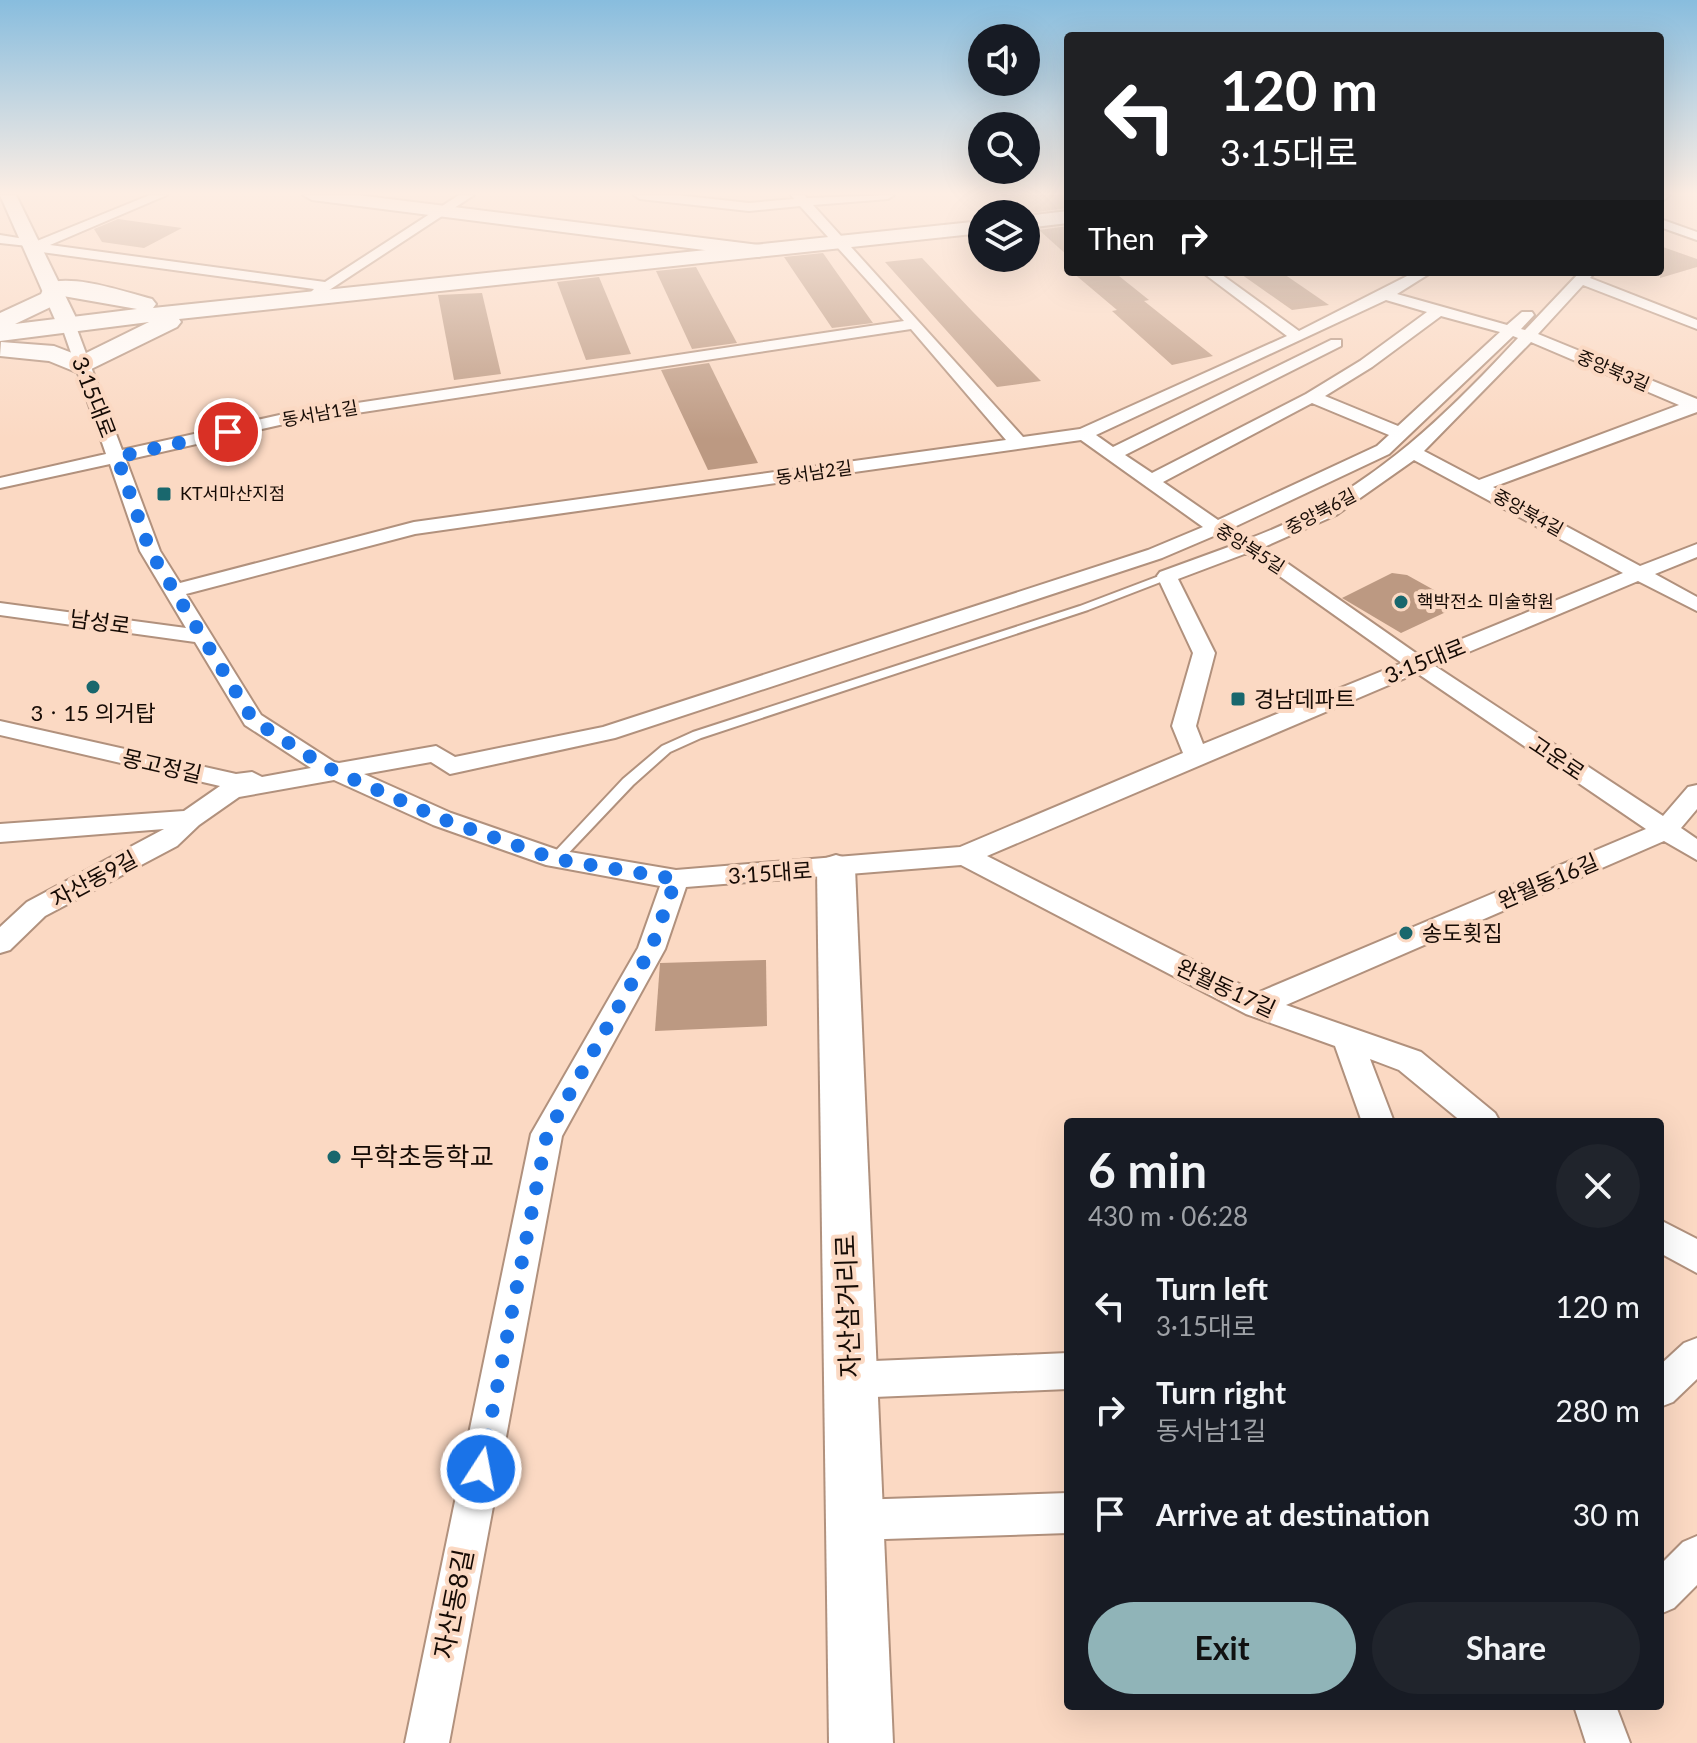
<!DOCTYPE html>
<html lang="en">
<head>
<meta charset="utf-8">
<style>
	:root { --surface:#171b24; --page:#20242c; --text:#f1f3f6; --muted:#9ea1a6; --accent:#90b4b8 }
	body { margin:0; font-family:Lato,"Noto Sans KR",sans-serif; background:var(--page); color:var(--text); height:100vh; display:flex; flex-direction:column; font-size:30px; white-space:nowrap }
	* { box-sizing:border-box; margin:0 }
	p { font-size:26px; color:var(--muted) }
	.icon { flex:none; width:44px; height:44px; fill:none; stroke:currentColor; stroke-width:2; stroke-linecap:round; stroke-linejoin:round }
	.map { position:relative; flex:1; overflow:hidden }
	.sheet { position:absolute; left:1064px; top:1118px; width:600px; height:592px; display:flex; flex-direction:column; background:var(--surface); border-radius:8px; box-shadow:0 8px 32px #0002 }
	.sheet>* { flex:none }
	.guide { position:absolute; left:1064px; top:32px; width:600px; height:244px; border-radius:8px; box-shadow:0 8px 32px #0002; background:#202124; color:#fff; overflow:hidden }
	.controls { position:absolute; left:968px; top:24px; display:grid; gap:16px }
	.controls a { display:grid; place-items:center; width:72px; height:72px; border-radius:50%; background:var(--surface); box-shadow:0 8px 32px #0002; font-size:40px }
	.pin { position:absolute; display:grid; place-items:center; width:68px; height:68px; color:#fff; margin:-34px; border:4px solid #fff; border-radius:50%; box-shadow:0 2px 8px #0007 }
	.me { position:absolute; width:88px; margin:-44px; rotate:11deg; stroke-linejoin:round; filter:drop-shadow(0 0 6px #0008) }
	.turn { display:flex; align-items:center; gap:28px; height:168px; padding:0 24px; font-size:36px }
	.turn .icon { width:104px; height:104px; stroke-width:2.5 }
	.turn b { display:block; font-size:56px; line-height:68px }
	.then { display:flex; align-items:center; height:76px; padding:0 24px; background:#0003; gap:16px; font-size:30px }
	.round { display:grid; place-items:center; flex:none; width:84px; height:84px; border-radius:42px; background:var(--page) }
	.headline { display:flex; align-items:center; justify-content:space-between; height:136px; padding:0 24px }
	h1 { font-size:48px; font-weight:700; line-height:60px }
	.cta { display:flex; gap:16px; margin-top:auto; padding:16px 24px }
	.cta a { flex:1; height:92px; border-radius:48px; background:var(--accent); color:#111; font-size:32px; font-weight:700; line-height:92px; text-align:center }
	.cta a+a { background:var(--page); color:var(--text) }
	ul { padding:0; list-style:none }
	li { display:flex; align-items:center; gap:24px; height:104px; padding:0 24px }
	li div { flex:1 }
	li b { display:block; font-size:30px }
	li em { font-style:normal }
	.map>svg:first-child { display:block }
</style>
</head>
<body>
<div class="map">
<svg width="1697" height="1743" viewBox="0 0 1697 1743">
	<rect width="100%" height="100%" fill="#fbd9c3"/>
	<g fill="#bc9982">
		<polygon points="1001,195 1068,195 1068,208 1022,214"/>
		<polygon points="118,219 182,228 144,248 102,242 94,229"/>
		<polygon points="1068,226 1068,256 1039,230"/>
		<polygon points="1660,246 1697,259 1697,267 1660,278"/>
		<polygon points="823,253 837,273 873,323 832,328 784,257"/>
		<polygon points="922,258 973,312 1041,381 997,387 885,262"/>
		<polygon points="696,267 737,343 692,349 656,271"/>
		<polygon points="1072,272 1114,272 1149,300 1144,301 1213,356 1172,365 1112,311 1117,310"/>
		<polygon points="1238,272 1281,272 1329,305 1292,310"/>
		<polygon points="599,277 631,354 586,360 557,282"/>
		<polygon points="482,293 501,374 454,380 438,295"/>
		<polygon points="709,363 758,463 708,470 661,370"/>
		<polygon points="1392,573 1407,575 1461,605 1401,633 1342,598"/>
		<polygon points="766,960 767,1026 655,1031 660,963"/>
	</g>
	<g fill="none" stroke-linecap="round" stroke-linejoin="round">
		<defs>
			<polygon id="lane" points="1167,573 1172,576 1171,578 1088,610 701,738 670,752 633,785 560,862 550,862 548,859 623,779 662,746 693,732 1080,606"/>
			<g id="street">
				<polygon points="150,195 167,195 50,245 325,282 459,195 474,195 314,300 307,296 314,289 34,251 28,246 0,243 0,235 37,241"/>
				<path d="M634 195H676L749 203 794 199 791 195H804L807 198 894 195 888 199 813 205 1023 437 1080 429 1287 336 1202 272H1218L1299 331 1415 272H1432L1397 294 1507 325 1522 312H1532L1534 315 1521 329 1525 330 1580 272H1595L1590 278 1697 320V329L1583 285 1538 334 1697 399V412L1493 487 1640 566 1697 544V557L1655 574 1697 597V611L1638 581 1435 666 1663 816 1688 787 1697 785V809L1681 828 1697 839V860L1664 841 1286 1005 1421 1052 1495 1113 1500 1122H1462L1399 1070 1370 1059 1394 1122H1362L1335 1046 1246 1014 961 865 686 887 665 949 562 1136 449 1743H405L531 1134 638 948 660 886 546 865 433 825 334 780 239 797 199 825 177 846 45 916 10 950 0 953V927L27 902 164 829 0 842V824L184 811 220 786 0 735V721L236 774 252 772 262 777 311 768 245 725 195 642 0 615V603L186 628 140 551 110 464 0 488V478L106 454 61 324 68 320 75 324 122 450 284 414 904 321 800 206 749 211 640 199ZM1386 300 1427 312 1360 361 1306 394 1152 473 1125 455 1341 346V340H1331L1113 447 1096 435ZM1441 316 1500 332 1398 426 1325 396 1372 367ZM911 329 1006 440 414 522 180 583 160 551 126 460 284 424ZM1513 336 1518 338C1438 424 1363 496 1251 538L1232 528 1389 454ZM1531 342 1679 405 1479 480 1424 451ZM1312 403 1389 435 1377 446 1218 520 1163 482ZM1081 440 1203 527 1148 550 603 727 455 757 436 746 339 763 334 762 261 715 186 594 415 534ZM1414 460 1623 573 1420 656 1264 547 1336 515ZM1216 535 1234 545 1160 572 1157 576 1193 653 1172 726 1183 753 960 847 676 870 558 850 451 813 364 774 431 762 450 774 615 738 1162 558ZM1247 553 1402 663 1203 744 1196 726 1215 653 1178 579ZM1417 673 1646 829 1257 993 987 856Z"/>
				<polygon points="1660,195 1670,195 1660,203"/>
				<polygon points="1660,219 1697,232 1697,240 1660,227"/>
				<polygon points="1660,1220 1697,1239 1697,1273 1660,1253"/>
				<polygon points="1697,1338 1697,1379 1673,1402 1660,1407 1660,1365 1684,1343"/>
				<polygon points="1068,1353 1068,1389 850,1398 837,1393 832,1380 837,1367 850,1362"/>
				<polygon points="1068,1493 1068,1533 854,1540 840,1534 834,1520 840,1506 854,1500"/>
				<polygon points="1697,1536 1697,1585 1674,1608 1660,1614 1660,1565 1683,1542"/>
				<polygon points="1574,1706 1616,1706 1630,1743 1586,1743"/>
			</g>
			<g id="secondary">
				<polygon points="0,195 16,195 79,324 76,329 60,329 57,324"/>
				<polygon points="303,195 357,195 759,245 769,251 759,257 312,200"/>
				<polygon points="836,855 849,859 855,868 893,1743 829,1743 817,868 823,859"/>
			</g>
			<g id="primary">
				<polygon points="1068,211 1068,223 1026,228 1026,216"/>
				<path d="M982 221V233L179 319 181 322 177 327 81 374 49 361 0 356 1 342 54 346 80 356 149 322 0 341V313L41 294 46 283C79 275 120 291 152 299L156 304 153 308ZM63 296 137 309 15 324 59 303Z"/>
			</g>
		</defs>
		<use href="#lane" stroke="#b1917d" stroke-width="4"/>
		<use href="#street" stroke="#b1917d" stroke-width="4"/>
		<use href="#secondary" stroke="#b1917d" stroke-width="4"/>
		<use href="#primary" stroke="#b1917d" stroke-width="4"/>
		<use href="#lane" fill="#fff" fill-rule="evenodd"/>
		<use href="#street" fill="#fff" fill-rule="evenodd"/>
		<use href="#secondary" fill="#fff" fill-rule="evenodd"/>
		<use href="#primary" fill="#fff" fill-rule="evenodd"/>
	</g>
	<linearGradient id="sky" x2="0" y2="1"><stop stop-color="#88bdde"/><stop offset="0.44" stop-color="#fdeee4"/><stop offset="1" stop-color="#fdeee4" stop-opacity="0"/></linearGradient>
	<rect width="1697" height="439" fill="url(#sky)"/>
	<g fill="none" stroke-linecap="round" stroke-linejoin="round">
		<polyline stroke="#1a73e8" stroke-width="14" stroke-dasharray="0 25.2" points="228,432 117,457 150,551 253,720 326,767 442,819 555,859 676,879 651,949 547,1134 481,1469"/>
	</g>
	<g fill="#19676d" stroke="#fbd9c3" stroke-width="3">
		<rect x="156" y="486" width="16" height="16" rx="4"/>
		<circle cx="1401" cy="602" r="8"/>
		<circle cx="93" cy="687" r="8"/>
		<rect x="1230" y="691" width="16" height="16" rx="4"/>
		<circle cx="1406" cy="933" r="8"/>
		<circle cx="334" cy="1157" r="8"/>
	</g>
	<g text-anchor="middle" stroke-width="8" stroke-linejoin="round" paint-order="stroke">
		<g font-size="18" fill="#160b05" stroke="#fbd9c3">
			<text transform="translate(1613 371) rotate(23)" y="6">중앙북3길</text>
			<text transform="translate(320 414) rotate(-10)" y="6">동서남1길</text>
			<text transform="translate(814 473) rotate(-8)" y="6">동서남2길</text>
			<text transform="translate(1321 512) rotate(-28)" y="6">중앙북6길</text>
			<text transform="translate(1528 513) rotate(29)" y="6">중앙북4길</text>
			<text transform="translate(1250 549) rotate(32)" y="6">중앙북5길</text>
		</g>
		<g font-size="18" fill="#160b05" stroke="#fbd9c3" text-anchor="start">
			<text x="180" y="500">KT서마산지점</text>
			<text x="1417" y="608">핵박전소 미술학원</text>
		</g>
		<g font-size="22" fill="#160b05" stroke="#fbd9c3">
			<text transform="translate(94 397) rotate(69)" y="8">3·15대로</text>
			<text transform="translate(100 622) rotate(8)" y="8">남성로</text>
			<text transform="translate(1425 661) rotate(-22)" y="8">3·15대로</text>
			<text transform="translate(1557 758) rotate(34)" y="8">고운로</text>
			<text transform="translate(162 766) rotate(13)" y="8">몽고정길</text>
			<text transform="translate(770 873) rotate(-4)" y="8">3·15대로</text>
			<text transform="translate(94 879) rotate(-28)" y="8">자산동9길</text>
			<text transform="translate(1548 881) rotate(-23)" y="8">완월동16길</text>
			<text transform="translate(1226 988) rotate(25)" y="8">완월동17길</text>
		</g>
		<g font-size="22" fill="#160b05" stroke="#fbd9c3" text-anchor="start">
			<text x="1254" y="707">경남데파트</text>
			<text x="93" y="721" text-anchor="middle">3ㆍ15 의거탑</text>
			<text x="1422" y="941">송도횟집</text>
		</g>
		<g font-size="26" fill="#160b05" stroke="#fbd9c3" text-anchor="start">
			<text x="350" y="1166">무학초등학교</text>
		</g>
		<g font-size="26" fill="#160b05" stroke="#fbd9c3">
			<text transform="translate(848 1306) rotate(-92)" y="9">자산삼거리로</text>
			<text transform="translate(454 1604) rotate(-79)" y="9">자산동8길</text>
		</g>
	</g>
</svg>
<div class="controls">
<a><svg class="icon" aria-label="sound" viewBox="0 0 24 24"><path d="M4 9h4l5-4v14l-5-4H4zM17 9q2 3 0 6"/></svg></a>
<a><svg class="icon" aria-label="search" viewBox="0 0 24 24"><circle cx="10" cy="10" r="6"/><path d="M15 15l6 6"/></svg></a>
<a><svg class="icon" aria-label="layers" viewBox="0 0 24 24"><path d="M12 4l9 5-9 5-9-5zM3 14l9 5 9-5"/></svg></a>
</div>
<div class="pin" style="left:228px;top:432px;background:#d93025"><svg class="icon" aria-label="arrive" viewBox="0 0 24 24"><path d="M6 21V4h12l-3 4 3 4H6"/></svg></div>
<svg class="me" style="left:481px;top:1469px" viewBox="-20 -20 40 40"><circle r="17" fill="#1a73e8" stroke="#fff" stroke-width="3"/><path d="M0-11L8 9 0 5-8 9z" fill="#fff"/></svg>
<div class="guide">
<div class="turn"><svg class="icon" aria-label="left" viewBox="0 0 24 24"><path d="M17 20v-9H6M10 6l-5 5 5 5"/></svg><div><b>120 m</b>3·15대로</div></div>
<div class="then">Then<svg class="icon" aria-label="right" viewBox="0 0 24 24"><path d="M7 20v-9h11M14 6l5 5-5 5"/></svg></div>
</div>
<section class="sheet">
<div class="headline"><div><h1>6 min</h1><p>430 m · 06:28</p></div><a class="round"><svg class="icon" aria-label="close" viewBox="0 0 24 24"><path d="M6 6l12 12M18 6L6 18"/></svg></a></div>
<ul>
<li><svg class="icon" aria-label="left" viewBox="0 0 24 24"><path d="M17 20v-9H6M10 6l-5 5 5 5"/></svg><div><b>Turn left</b><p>3·15대로</p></div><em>120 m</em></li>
<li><svg class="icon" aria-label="right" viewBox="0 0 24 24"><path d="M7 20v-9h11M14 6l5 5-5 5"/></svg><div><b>Turn right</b><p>동서남1길</p></div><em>280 m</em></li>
<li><svg class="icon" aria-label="arrive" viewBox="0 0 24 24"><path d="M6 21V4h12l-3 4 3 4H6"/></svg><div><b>Arrive at destination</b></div><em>30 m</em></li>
</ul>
<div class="cta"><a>Exit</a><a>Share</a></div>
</section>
</div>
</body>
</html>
